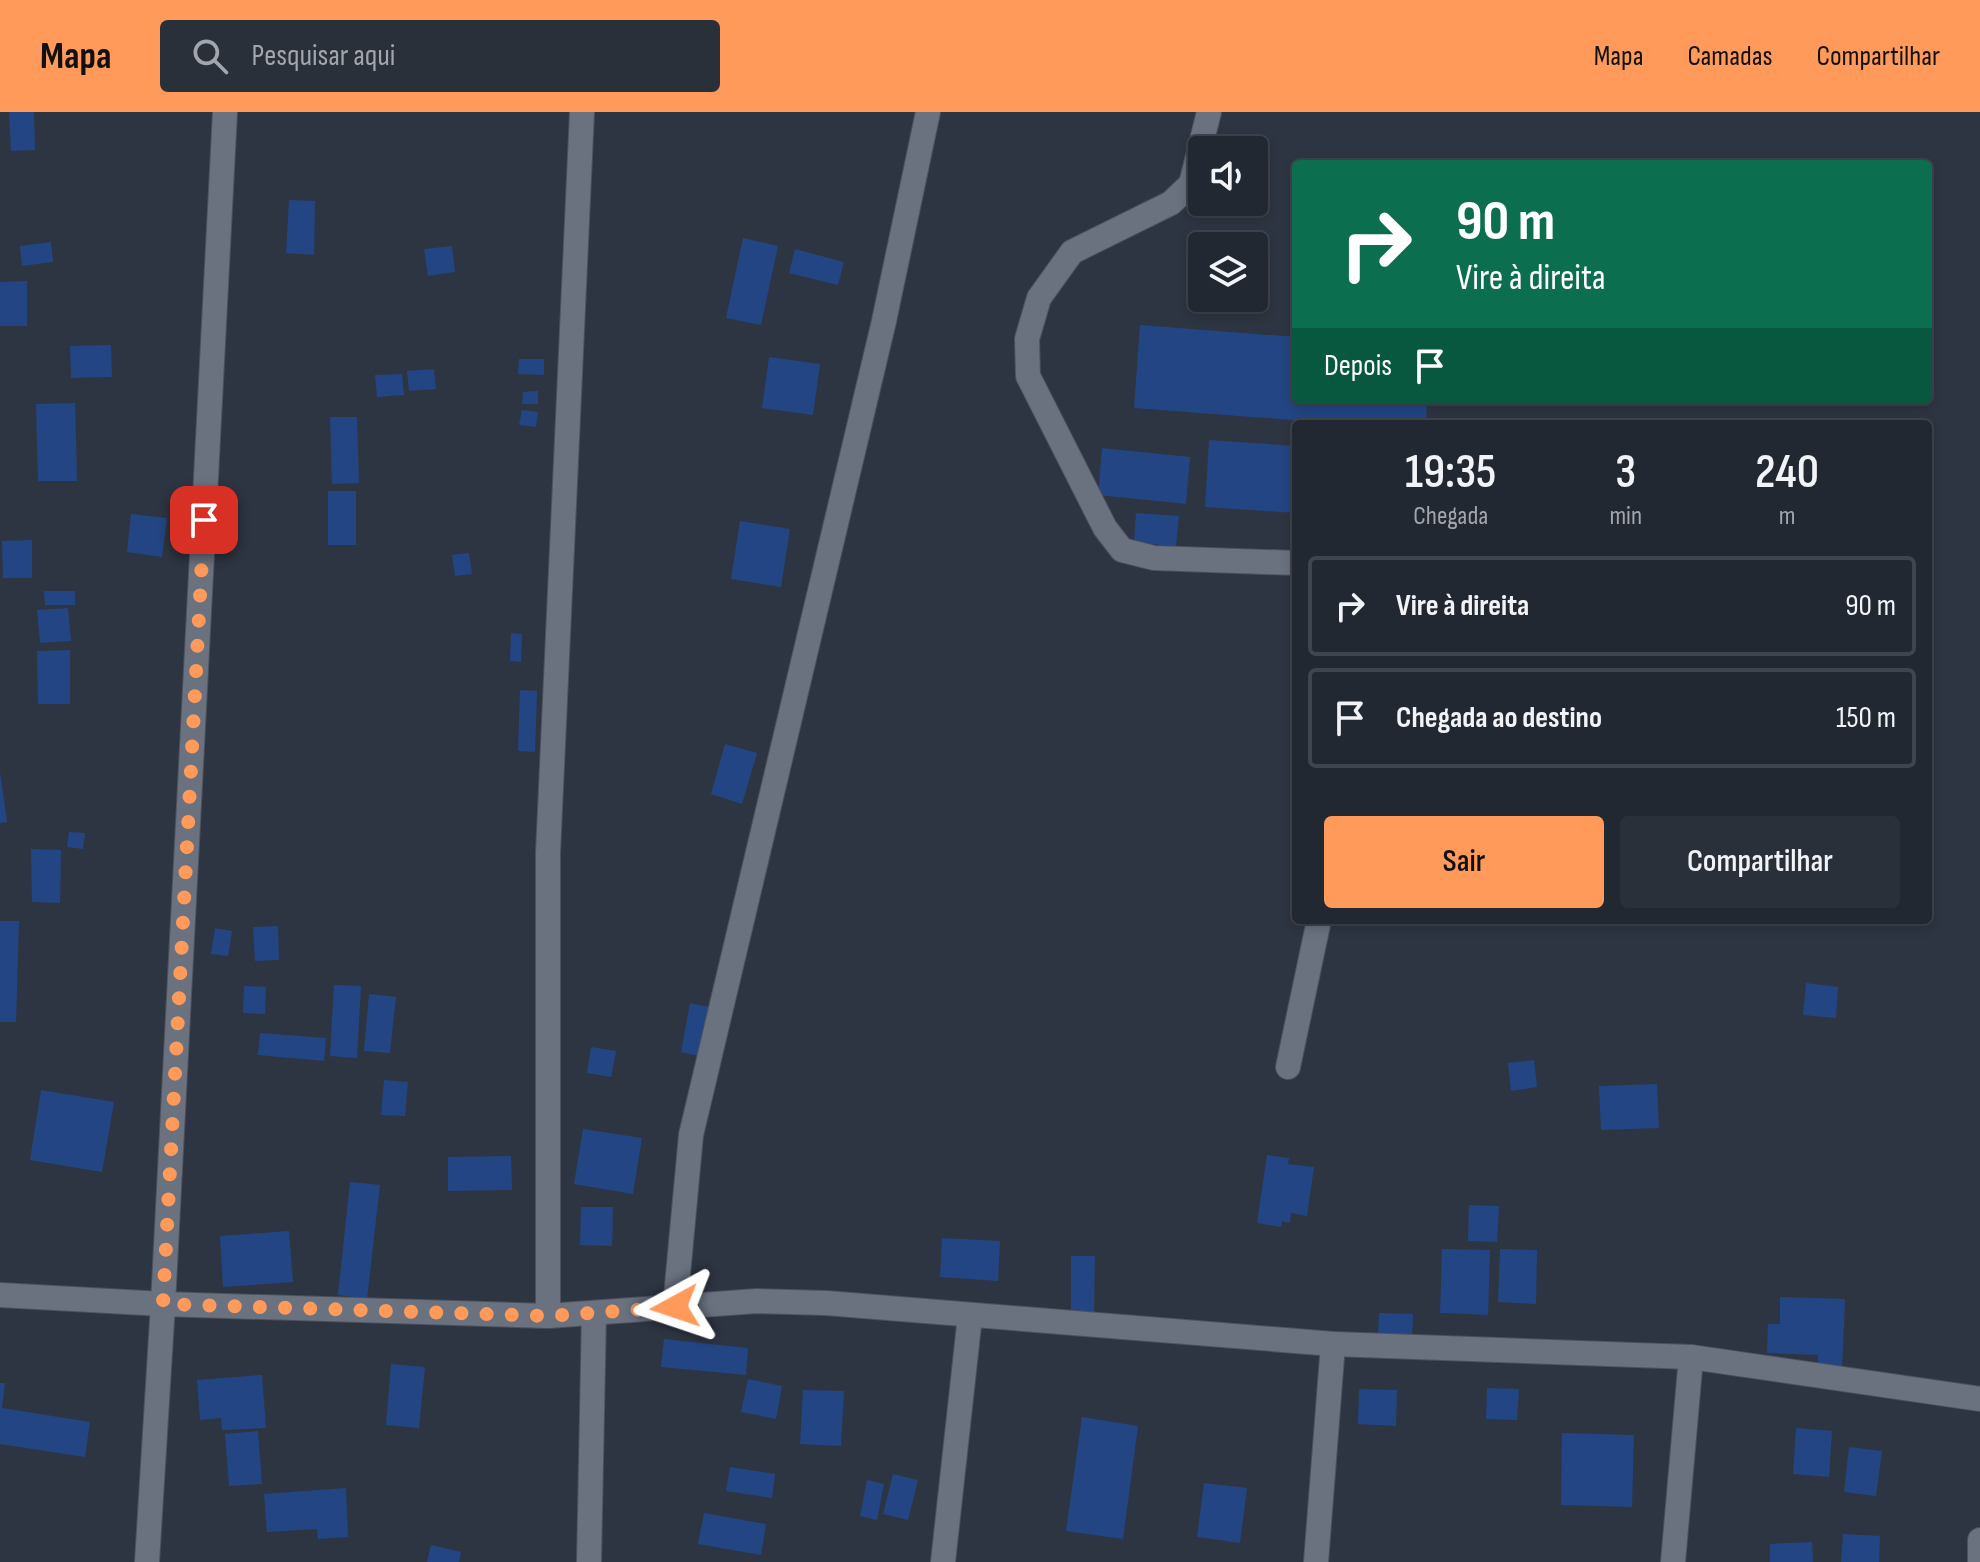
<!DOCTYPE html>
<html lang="pt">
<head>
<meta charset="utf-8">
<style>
	:root { --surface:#222832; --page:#2a303a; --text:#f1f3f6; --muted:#a2a6ac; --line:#3f444d; --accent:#ff9a5b }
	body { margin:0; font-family:"Sofia Sans Condensed",sans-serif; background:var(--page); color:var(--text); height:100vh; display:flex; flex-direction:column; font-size:30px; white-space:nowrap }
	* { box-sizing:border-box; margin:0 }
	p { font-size:26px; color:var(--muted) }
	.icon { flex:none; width:44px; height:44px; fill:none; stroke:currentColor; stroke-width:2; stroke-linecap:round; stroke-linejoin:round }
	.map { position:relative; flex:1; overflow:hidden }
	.details { position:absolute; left:1292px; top:308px; width:640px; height:504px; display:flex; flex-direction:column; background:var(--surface); border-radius:8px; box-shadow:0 4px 12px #0003,0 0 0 2px var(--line) }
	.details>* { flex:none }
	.top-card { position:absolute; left:1292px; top:48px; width:640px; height:244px; border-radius:8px; box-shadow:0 4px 12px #0003,0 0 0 2px var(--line); background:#0b6e4f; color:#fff; overflow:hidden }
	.buttons { position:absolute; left:1188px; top:24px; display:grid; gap:16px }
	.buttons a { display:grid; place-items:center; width:80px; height:80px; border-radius:8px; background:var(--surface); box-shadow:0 4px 12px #0003,0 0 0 2px var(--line); font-size:40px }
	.pin { position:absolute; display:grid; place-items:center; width:68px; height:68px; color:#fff; margin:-34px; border-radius:16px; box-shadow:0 4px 12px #0006 }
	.me { position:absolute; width:88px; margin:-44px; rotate:265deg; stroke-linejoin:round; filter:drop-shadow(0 0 6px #0008) }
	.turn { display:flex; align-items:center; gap:28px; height:168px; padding:0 32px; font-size:36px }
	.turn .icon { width:104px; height:104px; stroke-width:2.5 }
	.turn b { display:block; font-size:56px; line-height:68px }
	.then { display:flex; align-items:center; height:76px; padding:0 32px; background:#0003; gap:16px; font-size:30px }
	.eta { display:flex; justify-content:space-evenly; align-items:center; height:136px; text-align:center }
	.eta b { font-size:48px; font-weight:600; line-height:56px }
	.cta { display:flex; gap:16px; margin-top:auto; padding:16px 32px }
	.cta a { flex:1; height:92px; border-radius:8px; background:var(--accent); color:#111; font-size:32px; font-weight:600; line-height:92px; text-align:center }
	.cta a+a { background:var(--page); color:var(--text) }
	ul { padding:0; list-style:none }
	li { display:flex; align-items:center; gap:24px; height:100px; margin:0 16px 12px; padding:0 16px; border:4px solid var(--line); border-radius:8px }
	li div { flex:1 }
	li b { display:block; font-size:30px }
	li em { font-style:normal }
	header { display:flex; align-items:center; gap:48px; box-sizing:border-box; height:112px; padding:0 40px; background:var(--accent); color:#111 }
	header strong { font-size:38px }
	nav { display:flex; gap:44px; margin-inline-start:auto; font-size:28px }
	.search { width:560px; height:72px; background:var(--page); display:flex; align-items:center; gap:20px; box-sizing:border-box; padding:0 28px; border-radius:8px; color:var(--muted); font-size:30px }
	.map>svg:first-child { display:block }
</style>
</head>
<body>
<header>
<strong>Mapa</strong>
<div class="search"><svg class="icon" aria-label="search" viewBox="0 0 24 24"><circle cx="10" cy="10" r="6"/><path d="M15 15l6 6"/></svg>Pesquisar aqui</div>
<nav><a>Mapa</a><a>Camadas</a><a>Compartilhar</a></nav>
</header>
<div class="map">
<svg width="1980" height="1450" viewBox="0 0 1980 1450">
	<rect width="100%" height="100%" fill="#2e3542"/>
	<g fill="#244583">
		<polygon points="9,0 34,0 35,38 11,39"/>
		<polygon points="289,88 315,89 314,143 286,141"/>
		<polygon points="743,126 778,134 761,213 726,206"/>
		<polygon points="51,130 53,150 22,154 20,134"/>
		<polygon points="452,134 455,160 428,164 424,137"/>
		<polygon points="795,137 844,150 838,173 789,161"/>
		<polygon points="27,169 27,214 0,214 0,170"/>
		<polygon points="1140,213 1296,225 1296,288 1427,288 1426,312 1345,312 1134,296"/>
		<polygon points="111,233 112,265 71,266 70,234"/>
		<polygon points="769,245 820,252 813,303 762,296"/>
		<polygon points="519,247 544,247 544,263 518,262"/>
		<polygon points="434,257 436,277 409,279 407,259"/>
		<polygon points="402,262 404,283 377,285 375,263"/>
		<polygon points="538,279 538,292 522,292 523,280"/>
		<polygon points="75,291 77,369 38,369 36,292"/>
		<polygon points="522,298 538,300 536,315 519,313"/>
		<polygon points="330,305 357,305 359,371 332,372"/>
		<polygon points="1209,328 1296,334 1296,401 1205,395"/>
		<polygon points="1102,336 1190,345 1186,392 1098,383"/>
		<rect x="328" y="379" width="28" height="54"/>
		<polygon points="1136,401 1179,404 1176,434 1134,431"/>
		<polygon points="131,402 167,406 162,445 127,440"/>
		<polygon points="740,409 790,417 781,475 731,467"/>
		<polygon points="32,428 32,466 3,466 2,429"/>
		<polygon points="469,441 472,462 455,464 452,443"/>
		<polygon points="44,479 75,479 75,493 45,493"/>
		<polygon points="68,496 71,529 40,531 37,498"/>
		<polygon points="511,521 522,522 521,550 510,549"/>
		<polygon points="70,538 70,592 38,592 37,539"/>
		<polygon points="520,578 537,579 535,640 518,639"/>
		<polygon points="725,632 757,641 742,692 711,682"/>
		<polygon points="0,660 7,710 0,711"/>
		<polygon points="69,720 85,721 83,737 67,735"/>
		<polygon points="31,737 61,738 60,791 32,790"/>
		<polygon points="0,809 19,809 16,910 0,910"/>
		<polygon points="278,814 279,848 255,849 253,815"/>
		<polygon points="215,816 232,819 228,844 211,842"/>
		<polygon points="1806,871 1838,875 1836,906 1803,903"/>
		<polygon points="334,873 361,874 357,946 330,944"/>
		<polygon points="244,874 266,875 265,902 243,901"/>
		<polygon points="369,882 396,885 390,941 364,939"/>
		<polygon points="690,891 709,895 699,944 681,940"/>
		<polygon points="260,921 326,926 324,949 258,943"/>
		<polygon points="591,935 616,939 611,965 587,961"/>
		<polygon points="1534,948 1537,975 1511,979 1508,951"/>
		<polygon points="384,968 408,970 405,1004 381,1003"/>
		<polygon points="1657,972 1659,1016 1601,1018 1599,974"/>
		<polygon points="41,978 114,990 102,1060 30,1048"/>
		<polygon points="583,1017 642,1026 633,1082 574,1072"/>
		<polygon points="1267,1043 1289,1046 1288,1052 1314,1055 1307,1104 1291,1101 1290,1111 1282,1109 1281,1115 1257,1111"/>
		<polygon points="511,1044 512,1078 448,1079 448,1045"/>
		<polygon points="350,1070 380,1073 367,1187 338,1183"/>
		<polygon points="1469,1093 1499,1094 1497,1130 1468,1129"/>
		<polygon points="581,1095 613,1095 612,1134 580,1133"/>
		<polygon points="289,1119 293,1170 223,1175 220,1124"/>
		<polygon points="942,1126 1000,1129 998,1169 940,1165"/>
		<polygon points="1442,1137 1490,1138 1488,1203 1440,1201"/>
		<polygon points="1500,1137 1537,1138 1536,1192 1498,1190"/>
		<polygon points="1071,1144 1095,1144 1094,1200 1071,1199"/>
		<polygon points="1780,1185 1845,1187 1842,1256 1818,1255 1818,1243 1767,1241 1768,1212 1780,1212"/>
		<polygon points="1379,1201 1413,1202 1412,1224 1378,1223"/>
		<polygon points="664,1227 748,1236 746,1263 661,1255"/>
		<polygon points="391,1252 425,1255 419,1316 386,1313"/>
		<polygon points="262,1263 266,1316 222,1318 221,1306 200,1308 197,1268"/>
		<polygon points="748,1267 782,1274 776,1307 741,1300"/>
		<polygon points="0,1271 5,1271 2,1296 90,1310 85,1345 0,1332"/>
		<polygon points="1487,1276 1519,1277 1517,1308 1486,1307"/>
		<polygon points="1359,1277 1397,1278 1396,1314 1358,1312"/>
		<polygon points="803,1278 844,1279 841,1334 800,1332"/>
		<polygon points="1082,1305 1138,1314 1123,1427 1066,1419"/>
		<polygon points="1796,1316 1832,1319 1829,1365 1793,1362"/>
		<polygon points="258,1319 262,1372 229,1374 225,1322"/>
		<polygon points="1562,1321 1634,1323 1632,1395 1561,1393"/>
		<polygon points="1849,1335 1882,1339 1876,1384 1844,1380"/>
		<polygon points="730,1355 775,1362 772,1386 726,1379"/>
		<polygon points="893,1362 918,1368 908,1408 883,1402"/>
		<polygon points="867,1368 884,1372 877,1408 860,1404"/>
		<polygon points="1204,1371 1247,1376 1240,1431 1197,1425"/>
		<polygon points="346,1376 348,1425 318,1427 317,1417 267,1420 264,1382"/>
		<polygon points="704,1401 766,1412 761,1443 698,1432"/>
		<polygon points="1843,1422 1880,1424 1879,1450 1841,1450"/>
		<polygon points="1812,1430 1813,1450 1770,1450 1770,1432"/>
		<polygon points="431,1433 461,1440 459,1450 427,1450"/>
	</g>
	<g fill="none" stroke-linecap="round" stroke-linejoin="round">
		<defs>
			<g id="minor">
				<polyline points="1209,0 1191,72 1171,91 1072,140 1039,186 1027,227 1028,264 1105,416 1122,438 1154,446 1296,451"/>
				<polyline points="1288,955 1319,808"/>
				<polyline points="0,1183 163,1192 548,1204 757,1189 826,1191 1333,1232 1691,1245 1980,1287"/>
				<polyline points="675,1195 691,1023 884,209 928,0"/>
				<polyline points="548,1204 548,741 582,0"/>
				<polyline points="147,1450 163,1192 225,0"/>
				<polyline points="589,1450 594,1201"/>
				<polyline points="943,1450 970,1204"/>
				<polyline points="1316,1450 1333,1232"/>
				<polyline points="1673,1450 1691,1245"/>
				<polyline points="1980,1450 1980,1428"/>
			</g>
		</defs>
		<use href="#minor" stroke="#4c525d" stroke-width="26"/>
		<use href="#minor" stroke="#6a7280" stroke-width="24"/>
	</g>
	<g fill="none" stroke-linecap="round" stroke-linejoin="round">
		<polyline stroke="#ff9a5b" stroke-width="14" stroke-dasharray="0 25.2" points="204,408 163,1192 548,1204 675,1195"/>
	</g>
</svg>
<div class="buttons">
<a><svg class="icon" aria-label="sound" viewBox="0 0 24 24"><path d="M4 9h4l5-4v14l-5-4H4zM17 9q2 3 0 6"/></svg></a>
<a><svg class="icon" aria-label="layers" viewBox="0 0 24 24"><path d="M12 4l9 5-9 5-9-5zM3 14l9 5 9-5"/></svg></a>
</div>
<div class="pin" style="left:204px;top:408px;background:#d93025"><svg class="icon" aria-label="arrive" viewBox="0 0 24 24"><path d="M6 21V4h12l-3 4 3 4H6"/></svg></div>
<svg class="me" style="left:675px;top:1195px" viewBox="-20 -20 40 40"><path d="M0-17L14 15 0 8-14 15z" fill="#ff9a5b" stroke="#fff" stroke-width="4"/></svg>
<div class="top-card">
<div class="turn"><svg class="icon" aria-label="right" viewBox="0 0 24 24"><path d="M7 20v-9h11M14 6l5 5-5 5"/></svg><div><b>90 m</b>Vire à direita</div></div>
<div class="then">Depois<svg class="icon" aria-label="arrive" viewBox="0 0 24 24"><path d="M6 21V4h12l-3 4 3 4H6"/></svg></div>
</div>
<section class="details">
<div class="eta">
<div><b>19:35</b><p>Chegada</p></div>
<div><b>3</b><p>min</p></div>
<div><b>240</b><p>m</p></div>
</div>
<ul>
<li><svg class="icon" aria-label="right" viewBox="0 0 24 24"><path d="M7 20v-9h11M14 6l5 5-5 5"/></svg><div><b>Vire à direita</b></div><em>90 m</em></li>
<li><svg class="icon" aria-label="arrive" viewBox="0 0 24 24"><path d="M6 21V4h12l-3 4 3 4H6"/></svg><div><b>Chegada ao destino</b></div><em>150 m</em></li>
</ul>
<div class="cta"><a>Sair</a><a>Compartilhar</a></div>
</section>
</div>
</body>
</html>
